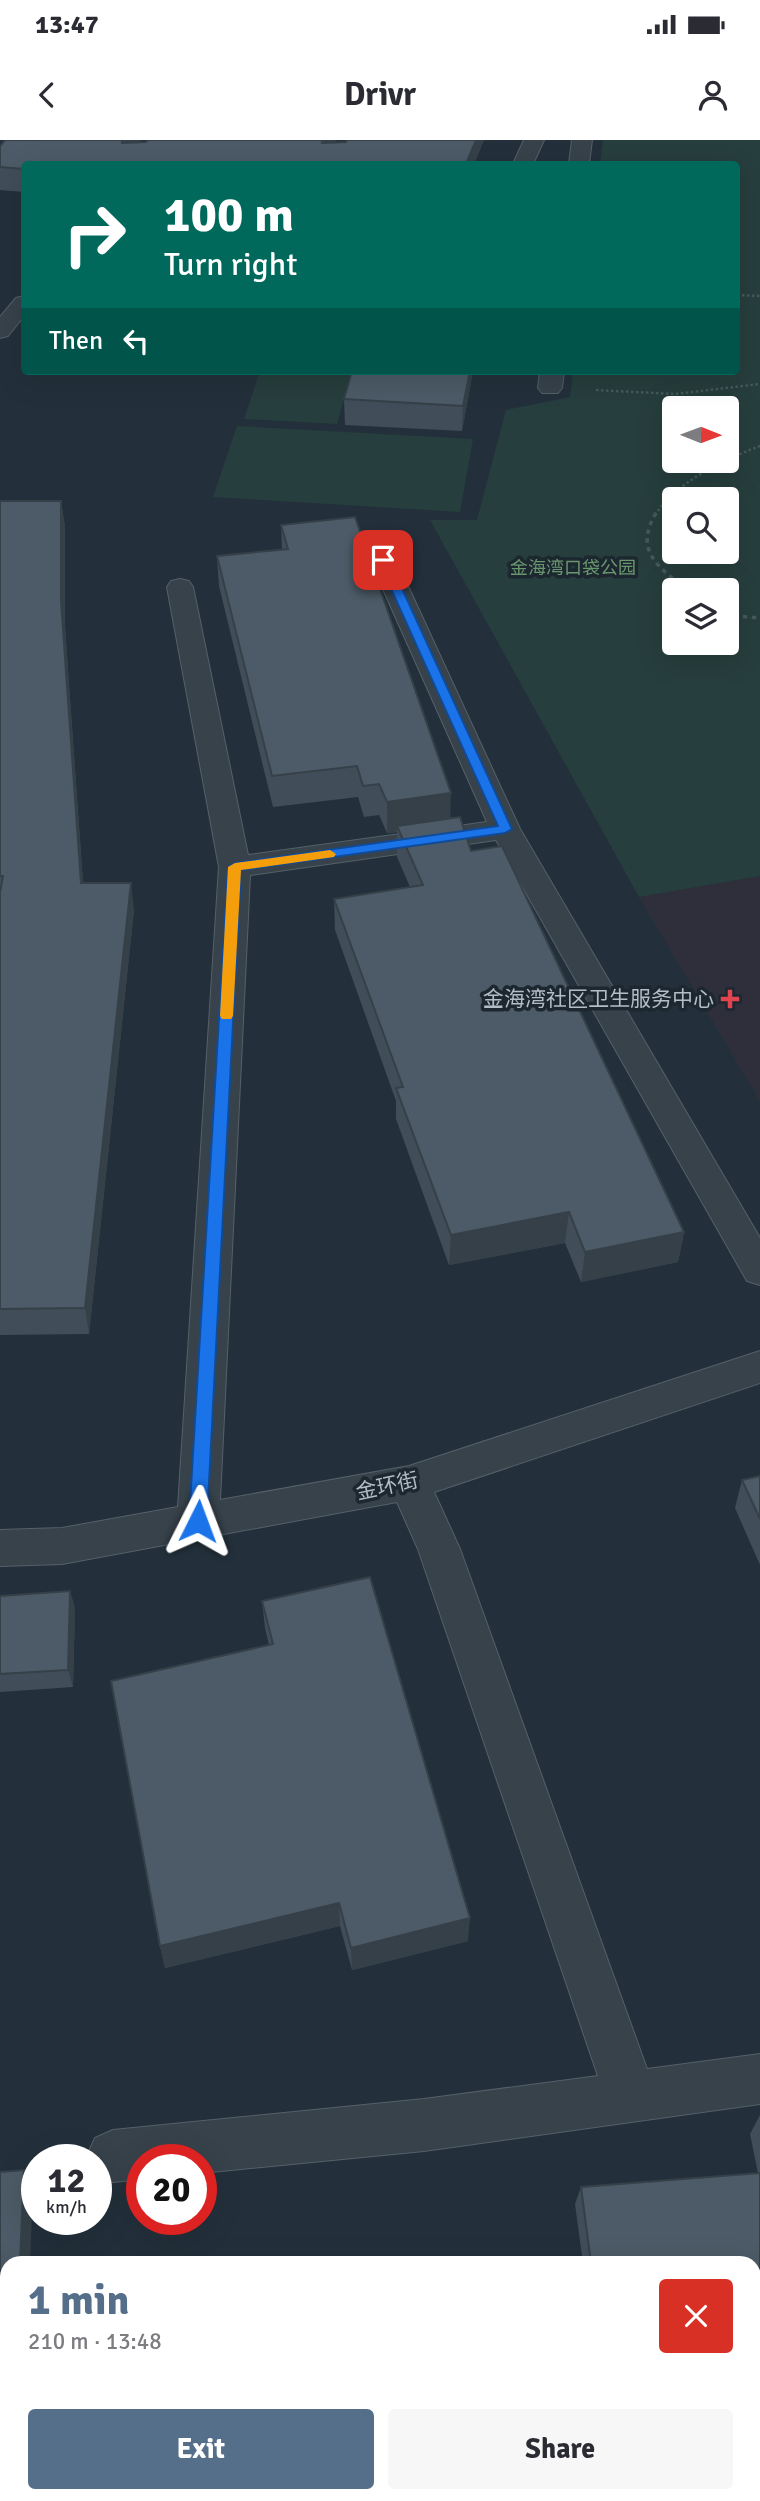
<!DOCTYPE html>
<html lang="en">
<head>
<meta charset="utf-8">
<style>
	:root { --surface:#fff; --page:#f7f7f7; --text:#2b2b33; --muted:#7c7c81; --accent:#556e8a }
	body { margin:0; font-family:Signika,"Noto Sans SC",sans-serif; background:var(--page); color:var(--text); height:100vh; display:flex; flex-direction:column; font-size:26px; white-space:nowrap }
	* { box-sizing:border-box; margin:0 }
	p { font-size:23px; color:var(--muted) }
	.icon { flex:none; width:38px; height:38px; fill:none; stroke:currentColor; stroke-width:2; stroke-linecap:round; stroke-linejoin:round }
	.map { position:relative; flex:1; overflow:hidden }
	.sheet { position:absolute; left:0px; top:2116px; width:761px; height:247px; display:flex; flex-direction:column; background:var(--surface); border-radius:21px 21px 0 0; box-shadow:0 7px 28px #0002 }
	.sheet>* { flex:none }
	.guide { position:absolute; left:21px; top:21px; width:719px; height:214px; border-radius:7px; box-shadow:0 7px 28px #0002; background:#00695c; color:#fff; overflow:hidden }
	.needle { width:46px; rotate:91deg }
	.tools { position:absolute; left:662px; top:256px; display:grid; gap:14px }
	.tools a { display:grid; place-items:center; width:77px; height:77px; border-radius:7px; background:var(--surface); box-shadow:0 7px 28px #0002; font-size:35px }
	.speed { position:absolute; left:21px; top:2004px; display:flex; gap:14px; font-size:35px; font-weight:700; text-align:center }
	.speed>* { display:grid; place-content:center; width:91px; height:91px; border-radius:50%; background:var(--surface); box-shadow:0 7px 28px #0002; line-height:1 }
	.speed small { font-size:18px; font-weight:400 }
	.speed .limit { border:10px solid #d22; background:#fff; color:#111 }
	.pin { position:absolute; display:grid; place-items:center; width:60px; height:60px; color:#fff; margin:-30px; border-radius:14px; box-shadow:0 4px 10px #0006 }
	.me { position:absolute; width:77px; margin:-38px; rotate:3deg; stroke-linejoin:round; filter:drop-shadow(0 0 5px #0008) }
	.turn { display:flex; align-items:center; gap:24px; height:147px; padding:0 28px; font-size:32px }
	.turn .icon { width:91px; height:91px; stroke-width:2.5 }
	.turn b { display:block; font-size:49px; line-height:60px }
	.then { display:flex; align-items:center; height:66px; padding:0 28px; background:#0003; gap:14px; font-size:26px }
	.round { display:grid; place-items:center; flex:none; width:74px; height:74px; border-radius:7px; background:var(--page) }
	.headline { display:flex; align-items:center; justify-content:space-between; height:119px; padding:0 28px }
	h1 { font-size:42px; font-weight:800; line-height:52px; color:var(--accent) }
	.primary-button { display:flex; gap:14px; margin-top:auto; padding:14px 28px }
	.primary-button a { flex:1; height:80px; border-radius:7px; background:var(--accent); color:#fff; font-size:28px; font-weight:800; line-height:80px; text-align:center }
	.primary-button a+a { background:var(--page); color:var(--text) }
	.status { display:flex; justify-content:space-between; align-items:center; height:49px; padding:0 35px; background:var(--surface); direction:ltr }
	.status svg { height:19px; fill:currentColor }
	header { display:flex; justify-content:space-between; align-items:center; height:91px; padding:0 28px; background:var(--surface); font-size:32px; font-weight:800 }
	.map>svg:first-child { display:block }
</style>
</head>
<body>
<div class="status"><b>13:47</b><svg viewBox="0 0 49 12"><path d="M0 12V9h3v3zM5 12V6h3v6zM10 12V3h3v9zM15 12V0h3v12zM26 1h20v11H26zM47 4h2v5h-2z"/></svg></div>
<header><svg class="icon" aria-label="back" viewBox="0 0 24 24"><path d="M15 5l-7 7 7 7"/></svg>Drivr<svg class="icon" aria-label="person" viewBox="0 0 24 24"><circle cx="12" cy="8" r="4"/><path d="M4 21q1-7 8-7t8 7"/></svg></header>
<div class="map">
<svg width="760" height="2361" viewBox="0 0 760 2361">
	<rect width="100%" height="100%" fill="#23303b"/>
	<polygon fill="#2f2f3c" points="760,736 760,961 639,757"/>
	<g fill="#263e3d" fill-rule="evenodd">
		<path d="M603 0H760V736L639 757 430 380H477L506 270 570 257 573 231H737V24H600ZM674 268H726V320H674ZM674 359H726V411H674ZM674 450H726V502H674Z"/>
		<polygon points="260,231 352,231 337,284 244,279"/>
		<polygon points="237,286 473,299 460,372 213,357"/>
	</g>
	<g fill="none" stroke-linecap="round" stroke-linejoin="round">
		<defs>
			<g id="minor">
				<polygon points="524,0 544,0 533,24 513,24"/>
				<polygon points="572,0 592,0 589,24 569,24"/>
				<polygon points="24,156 24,176 8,196 0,198 0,177 16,158"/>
				<polygon points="540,231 564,231 562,248 558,253 542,253 538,248"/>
				<polygon points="383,412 392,414 396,420 520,689 760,1098 760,1145 747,1141 496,700 250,735 220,1360 409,1326 760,1211 760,1243 434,1352 460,1409 647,1929 760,1914 760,1964 424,2011 201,2033 201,2020 142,2020 142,2039 113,2042 96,2035 96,2020 88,2020 87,2016 95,1998 113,1990 424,1959 598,1936 418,1409 397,1362 62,1424 0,1426 0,1390 62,1388 178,1367 219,727 167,447 171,441 180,439 189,441 193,447 248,715 487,682 370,420 374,414"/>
			</g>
		</defs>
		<use href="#minor" stroke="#556069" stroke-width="2"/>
		<g stroke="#455a5a" stroke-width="2.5" stroke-dasharray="2.5 2.5" stroke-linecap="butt">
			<polyline points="737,155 760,156"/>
			<polyline points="596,250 675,254 760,244"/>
			<path d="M655 375C678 341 723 320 760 306"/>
		</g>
		<g stroke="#455a5a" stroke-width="3.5" stroke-dasharray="4.5 4.5" stroke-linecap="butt">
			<path d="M656 373C633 411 659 428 688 450"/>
			<polyline points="726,471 736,476 760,478"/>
		</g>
		<use href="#minor" fill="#37424b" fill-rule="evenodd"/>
	</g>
	<g fill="#414e59">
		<polygon points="5,0 141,0 139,2 336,0 335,2 484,0 474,24 24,24 24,52 0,50 0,6"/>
		<polygon points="352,231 473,231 462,291 345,285 344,259"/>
		<polygon points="595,231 692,231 691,235"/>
		<polygon points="0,361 61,361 65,387 65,487 83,743 134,770 89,1194 0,1195"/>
		<polygon points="281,385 451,678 471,711 684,1092 678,1122 581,1142 565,1103 449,1125 396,979 396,961 335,790 334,759 410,747 397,717 397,692 387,693 379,675 364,677 358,657 273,667 219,446 217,416 282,410"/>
		<polygon points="760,1336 760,1425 735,1368 742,1340"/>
		<polygon points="70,1451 75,1469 73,1547 0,1552 0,1456"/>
		<polygon points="262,1461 468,1801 352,1830 340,1786 165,1828 160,1806 269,1505 265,1488"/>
		<polygon points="760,1975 760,2361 613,2361 613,2356 754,2356 754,2123 583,2123 575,2064 581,2047 758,2033 750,1994"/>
	</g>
	<g fill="#354048">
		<polygon points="122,0 141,0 124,22"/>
		<polygon points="323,0 336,0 323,24 322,3"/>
		<polygon points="476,0 484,0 474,24 466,24"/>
		<polygon points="470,231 473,231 462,291 463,266"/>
		<polygon points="61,361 65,387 65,487 85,770 81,743 61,461"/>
		<polygon points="451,653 450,684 397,686 397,692 387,693 387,662"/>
		<polygon points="131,743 134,770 89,1194 85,1168"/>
		<polygon points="569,1072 565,1103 449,1125 451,1095"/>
		<polygon points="684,1092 678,1122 581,1142 585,1112"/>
		<polygon points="70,1451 75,1469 73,1547 68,1530"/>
		<polygon points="339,1763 340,1786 165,1828 160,1806"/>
		<polygon points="470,1778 468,1801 352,1830 351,1808"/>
		<polygon points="24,2030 33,2049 30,2123 20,2123"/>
		<rect x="10" y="2356" width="11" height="5"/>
	</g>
	<g fill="#4c5b67" stroke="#354048" stroke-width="2">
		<polygon points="5,0 122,0 122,3 146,2 148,0 323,0 322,3 346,2 347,0 476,0 466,24 268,24 248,23 247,24 24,24 24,29 0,27 0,6"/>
		<polygon points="352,231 470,231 463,266 344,259"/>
		<polygon points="0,361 61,361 61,461 81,743 131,743 85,1168 0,1169 0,752 3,736 0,736"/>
		<polygon points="355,377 451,653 387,662 379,644 363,646 357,626 272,636 217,416 288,409 281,385"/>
		<polygon points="460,677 471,711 502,706 684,1092 585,1112 569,1072 451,1095 396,948 403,947 334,759 423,745 397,686"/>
		<polygon points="760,1336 760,1379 742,1340"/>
		<polygon points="370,1437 470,1778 351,1808 339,1763 160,1806 111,1541 273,1504 262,1461"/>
		<polygon points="70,1451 68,1530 0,1534 0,1456"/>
		<polygon points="24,2030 20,2123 7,2123 7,2356 10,2356 10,2361 0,2361 0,2032"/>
		<polygon points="760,2033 760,2361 622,2361 621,2356 754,2356 754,2123 591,2123 581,2047"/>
	</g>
	<polygon fill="#1a73e8" stroke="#114b97" stroke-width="2" points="383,417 389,420 512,689 505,693 241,730 207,1381 204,1386 198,1388 192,1386 189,1381 228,727 235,723 498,686 378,420"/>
	<polygon fill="#f59e0b" points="330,710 336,714 334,717 241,730 233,876 231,879 222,879 220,876 228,727 235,723"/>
	<path fill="#e0444e" stroke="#1c2730" stroke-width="2.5" d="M726.5 848.5h7v7h7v7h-7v7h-7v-7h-7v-7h7z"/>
	<g text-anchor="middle" stroke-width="7" stroke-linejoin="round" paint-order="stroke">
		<g font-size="18" fill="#6a976e" stroke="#1c2730">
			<text x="573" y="434">金海湾口袋公园</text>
		</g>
		<g font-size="21" fill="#b2bdc7" stroke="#1c2730" text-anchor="end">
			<text x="714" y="866">金海湾社区卫生服务中心</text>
		</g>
		<g font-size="21" fill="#b2bdc7" stroke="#1c2730">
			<text transform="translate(387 1346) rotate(-12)" y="7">金环街</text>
		</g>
	</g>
</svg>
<div class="tools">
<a><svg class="needle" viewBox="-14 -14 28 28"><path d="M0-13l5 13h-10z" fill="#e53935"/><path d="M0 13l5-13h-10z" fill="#7c7c81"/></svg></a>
<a><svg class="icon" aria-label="search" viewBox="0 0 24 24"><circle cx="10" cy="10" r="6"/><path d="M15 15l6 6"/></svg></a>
<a><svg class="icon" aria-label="layers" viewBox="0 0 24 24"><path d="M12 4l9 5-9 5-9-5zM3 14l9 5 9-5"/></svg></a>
</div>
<div class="speed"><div>12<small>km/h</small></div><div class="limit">20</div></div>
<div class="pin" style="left:383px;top:420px;background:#d93025"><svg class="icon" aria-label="arrive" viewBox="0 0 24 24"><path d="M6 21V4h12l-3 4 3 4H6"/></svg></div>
<svg class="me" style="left:198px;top:1381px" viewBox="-20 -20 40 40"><path d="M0-17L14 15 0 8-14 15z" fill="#1a73e8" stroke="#fff" stroke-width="4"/></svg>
<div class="guide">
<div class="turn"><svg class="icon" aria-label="right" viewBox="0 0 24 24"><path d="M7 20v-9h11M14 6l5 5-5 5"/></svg><div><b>100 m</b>Turn right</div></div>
<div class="then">Then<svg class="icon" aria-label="left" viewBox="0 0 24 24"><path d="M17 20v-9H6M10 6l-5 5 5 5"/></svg></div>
</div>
<section class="sheet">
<div class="headline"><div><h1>1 min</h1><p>210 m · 13:48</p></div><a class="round" style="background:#d93025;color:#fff"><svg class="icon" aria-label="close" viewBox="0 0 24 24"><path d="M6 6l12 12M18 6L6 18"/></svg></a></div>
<div class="primary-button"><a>Exit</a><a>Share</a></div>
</section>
</div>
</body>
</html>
